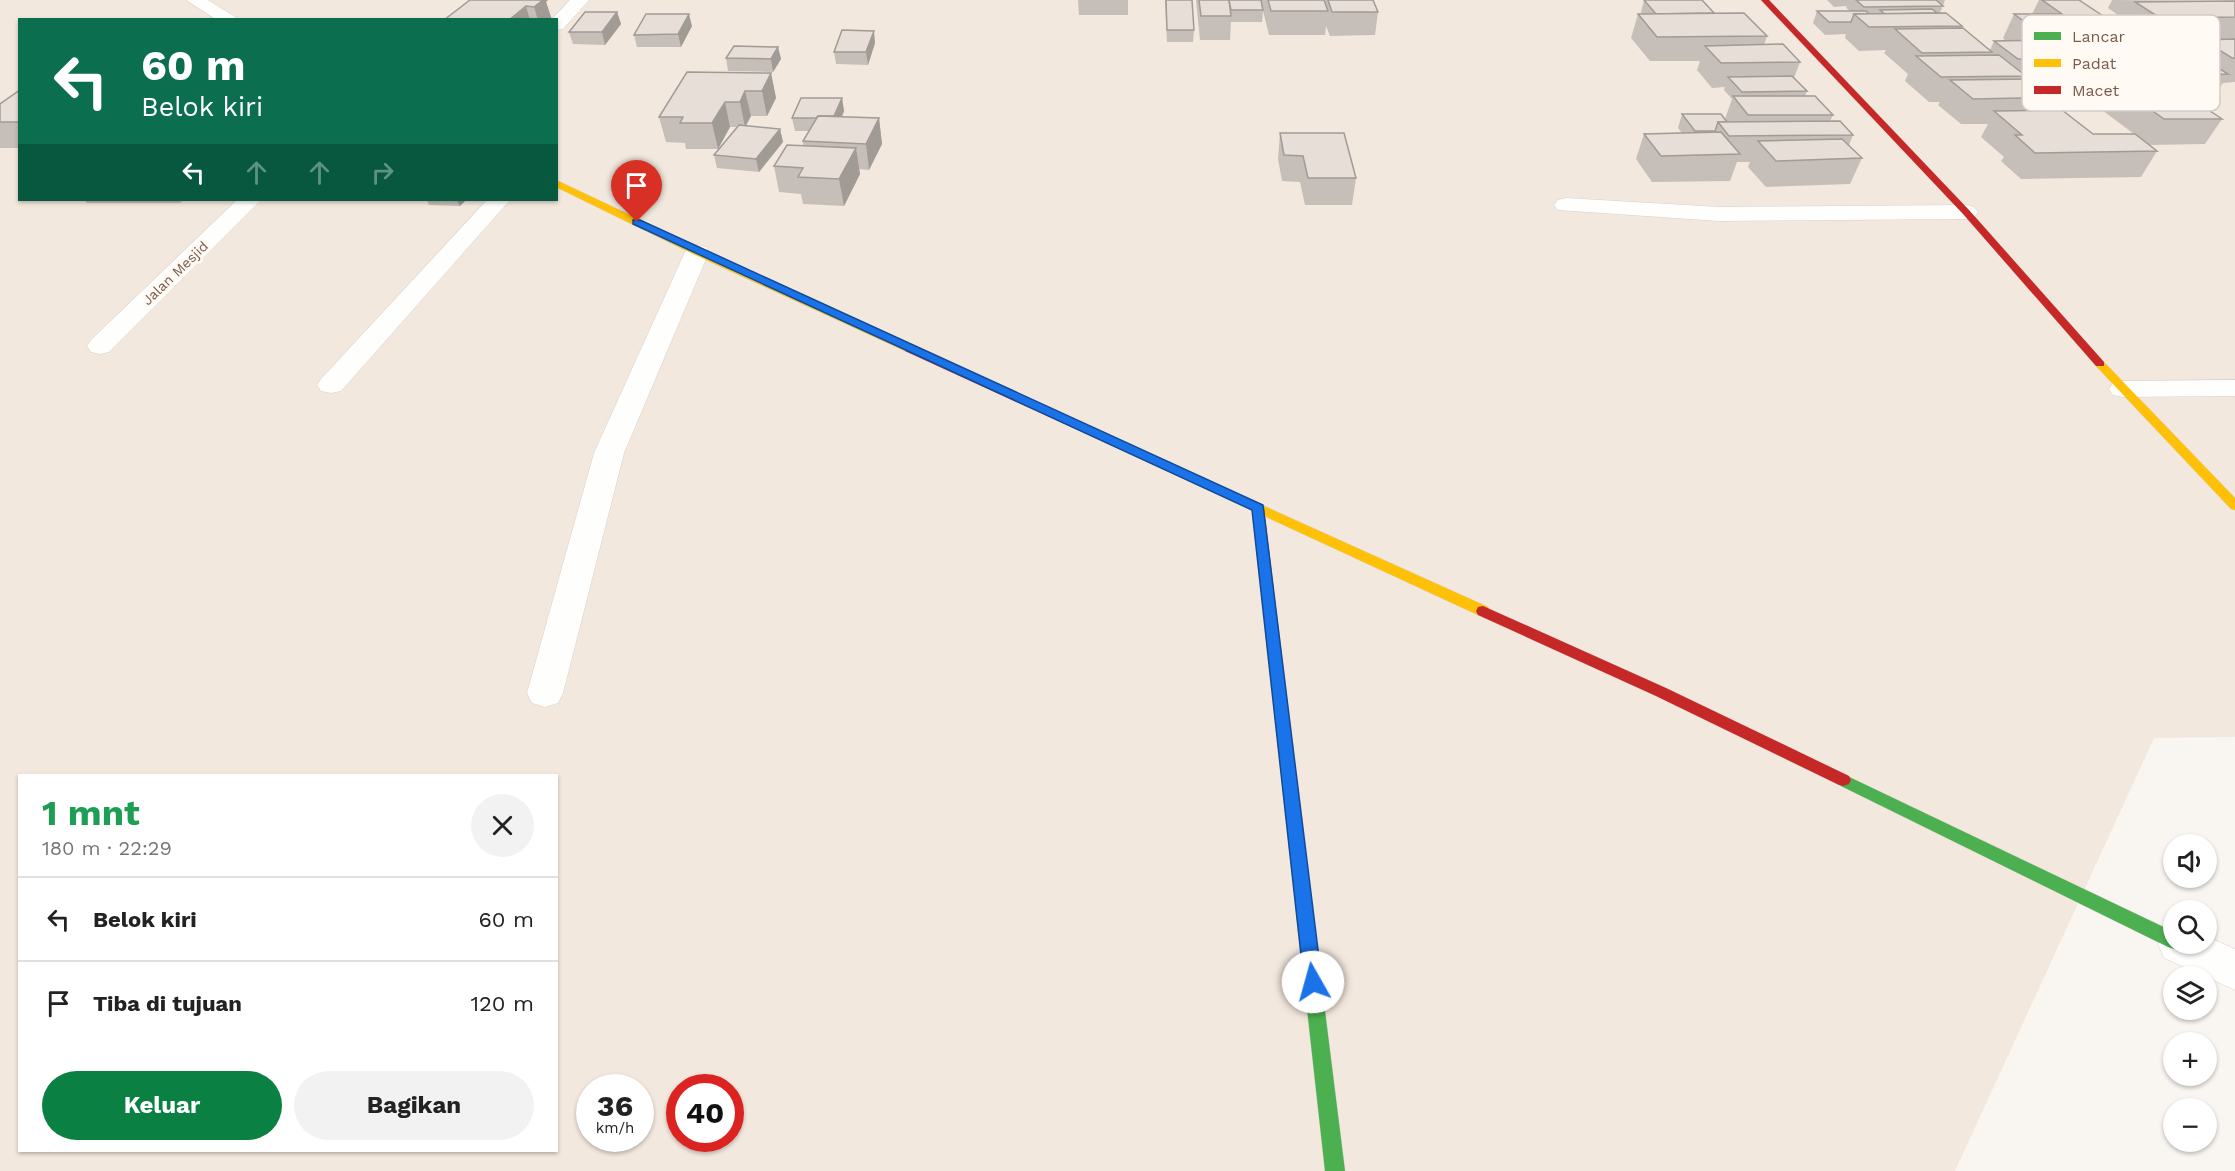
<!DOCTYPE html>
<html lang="id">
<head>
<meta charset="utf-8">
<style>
	:root { --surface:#fff; --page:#f2f2f2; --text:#222; --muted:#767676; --line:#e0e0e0; --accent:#0b8043 }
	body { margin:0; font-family:"Work Sans",sans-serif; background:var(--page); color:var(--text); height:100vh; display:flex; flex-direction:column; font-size:22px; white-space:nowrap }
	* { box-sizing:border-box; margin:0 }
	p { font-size:20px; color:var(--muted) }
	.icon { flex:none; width:33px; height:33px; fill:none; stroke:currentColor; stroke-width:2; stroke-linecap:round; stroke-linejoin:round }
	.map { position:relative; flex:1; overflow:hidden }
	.panel { position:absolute; left:18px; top:774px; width:540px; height:378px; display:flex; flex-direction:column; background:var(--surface); border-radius:0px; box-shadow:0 2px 4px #0004 }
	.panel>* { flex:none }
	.hud { position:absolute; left:18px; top:18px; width:540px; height:183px; border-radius:0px; box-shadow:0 2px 4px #0004; background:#0b6e4f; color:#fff; overflow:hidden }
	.fabs { position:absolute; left:2163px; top:834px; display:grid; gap:12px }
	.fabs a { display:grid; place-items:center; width:54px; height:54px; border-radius:50%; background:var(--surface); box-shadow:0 2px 4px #0004; font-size:30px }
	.speed { position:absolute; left:576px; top:1074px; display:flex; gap:12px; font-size:30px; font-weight:700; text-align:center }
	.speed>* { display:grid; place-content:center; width:78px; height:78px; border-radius:50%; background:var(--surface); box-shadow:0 2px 4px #0004; line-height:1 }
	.speed small { font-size:15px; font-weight:400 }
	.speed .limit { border:9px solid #d22; background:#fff; color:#111 }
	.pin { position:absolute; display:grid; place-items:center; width:51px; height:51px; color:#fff; margin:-62px -26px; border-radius:50% 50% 50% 0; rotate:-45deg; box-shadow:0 0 6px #0007 }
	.pin .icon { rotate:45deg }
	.me { position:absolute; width:66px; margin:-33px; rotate:353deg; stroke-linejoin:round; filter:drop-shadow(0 0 4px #0008) }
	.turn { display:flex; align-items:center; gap:21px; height:126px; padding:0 24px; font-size:27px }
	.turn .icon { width:78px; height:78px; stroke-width:2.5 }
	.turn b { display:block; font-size:42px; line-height:51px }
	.lanes { display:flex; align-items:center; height:57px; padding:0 24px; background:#0003; justify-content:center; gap:30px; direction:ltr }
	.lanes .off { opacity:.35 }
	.round { display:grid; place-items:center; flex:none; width:63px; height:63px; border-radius:32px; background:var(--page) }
	.summary { display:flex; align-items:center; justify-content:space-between; height:102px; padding:0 24px }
	h1 { font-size:36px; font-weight:700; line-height:45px; color:#1e9e55 }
	.action { display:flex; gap:12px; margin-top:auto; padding:12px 24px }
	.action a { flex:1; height:69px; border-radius:36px; background:var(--accent); color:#fff; font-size:24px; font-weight:700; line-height:69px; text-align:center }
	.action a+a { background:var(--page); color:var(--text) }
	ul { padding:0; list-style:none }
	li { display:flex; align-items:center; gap:18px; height:84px; padding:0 24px; border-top:2px solid var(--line) }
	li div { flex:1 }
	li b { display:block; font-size:22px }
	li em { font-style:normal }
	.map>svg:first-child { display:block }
</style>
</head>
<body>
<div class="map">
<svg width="2235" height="1171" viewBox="0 0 2235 1171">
	<rect width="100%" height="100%" fill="#f9f5f0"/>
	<path fill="#f2e8de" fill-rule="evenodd" d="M0 0H2235V737L2154 738 1955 1171H0ZM20 20H556V200H20ZM20 776H556V1150H20ZM590 1088H640V1138H590ZM680 1088H730V1138H680Z"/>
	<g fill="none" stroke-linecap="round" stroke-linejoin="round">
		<defs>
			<g id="street">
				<polygon points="186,0 208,0 240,20 217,20"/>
				<polygon points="570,0 589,0 563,29 556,30 556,20 551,20"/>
				<polygon points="1566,198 1719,207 1966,205 1974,207 1978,212 1974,217 1966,219 1719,221 1558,210 1554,205 1558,200"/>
				<polygon points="237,200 261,200 109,352 100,354 91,352 87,346 91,340"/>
				<polygon points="487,200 510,200 341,391 331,393 321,391 317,385 321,379"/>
				<polygon points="697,245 706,247 709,252 624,453 563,693 558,703 545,707 532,703 527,693 594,453 685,252 688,247"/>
				<polygon points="2235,380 2235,396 2123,397 2113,395 2109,389 2113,383 2123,381"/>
				<polygon points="2174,927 2174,944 2206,944 2206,936 2235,949 2235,990 2164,958 2158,944 2164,930"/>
			</g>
			<g id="fast">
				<polygon points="1843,774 2174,932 2174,944 2181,944 2180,947 2174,949 2168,947 1837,784 1835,780 1837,776"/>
				<polygon points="1302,884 1308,886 1310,891 1345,1171 1325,1171 1294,891 1296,886"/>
			</g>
			<g id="slow">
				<polygon points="556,180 914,349 909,352 905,351 693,254 556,187"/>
				<polygon points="2100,361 2104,362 2235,498 2235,510 2231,509 2096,366 2096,362"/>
				<polygon points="1171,464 1488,607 1490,611 1483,616 1478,615 1167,471 1165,468"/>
			</g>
			<g id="jam">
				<polygon points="1761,0 1769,0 1969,210 2104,362 2104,366 2096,366 1963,214"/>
				<polygon points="909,346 1175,465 1177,468 1175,471 1167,471 905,351 905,347"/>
				<polygon points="1258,504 1264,508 1310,891 1308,896 1302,898 1296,896 1294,891 1252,508"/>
				<polygon points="1483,606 1666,688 1849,776 1851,780 1849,784 1843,786 1837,784 1656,696 1478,615 1476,611 1478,607"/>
			</g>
		</defs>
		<use href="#street" stroke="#d7d1cb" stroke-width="1"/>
		<use href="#fast" stroke="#d9d2cb" stroke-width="1"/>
		<use href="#slow" stroke="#d9d2cb" stroke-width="1"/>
		<use href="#jam" stroke="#d9d2cb" stroke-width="1"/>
		<use href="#street" fill="#fefefd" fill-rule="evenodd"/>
		<use href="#fast" fill="#4caf50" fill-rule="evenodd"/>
		<use href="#slow" fill="#ffc107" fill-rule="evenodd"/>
		<use href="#jam" fill="#c62828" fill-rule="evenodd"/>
	</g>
	<g fill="#c6bfb9" fill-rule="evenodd">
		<polygon points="1078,0 1128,0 1128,15 1079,15"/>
		<polygon points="1165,0 1192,0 1194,30 1193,42 1167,42"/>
		<polygon points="1196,0 1373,0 1378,12 1375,35 1330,36 1326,26 1325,35 1269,35 1263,11 1262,22 1231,22 1230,40 1200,40"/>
		<polygon points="1644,0 1714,13 1767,36 1764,45 1800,62 1794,78 1807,91 1805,96 1833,115 1830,121 1853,135 1849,145 1862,158 1850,184 1766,187 1748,167 1750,162 1737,162 1730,181 1652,182 1636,159 1644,134 1682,133 1678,128 1682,114 1725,119 1732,99 1724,90 1725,87 1712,88 1697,70 1700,61 1650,61 1631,38 1638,14 1642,14 1641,12"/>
		<path d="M1827 0H1945L1940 13 1962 26 1961 28 1990 50 1994 41H2006L2003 38 2014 14H2032L2039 0H2079L2115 24 2113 28 2160 55V54H2195L2203 41 2146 42 2122 25 2125 20 2108 8 2112 0 2235 1V82L2223 83 2220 87H2182L2163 74 2158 84 2222 119 2205 144 2150 145 2157 151 2141 177 2021 179 2001 161 2004 157 1981 137 1988 124H1961L1938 105 1940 102H1929L1905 81 1908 74 1884 53 1886 50 1859 51 1845 38 1846 34 1825 35 1813 23 1817 11H1850L1846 8 1847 6 1834 7ZM2066 68 2093 88H2115L2102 110 2134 134H2093L2061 110 2068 97 2024 79 2026 76 2020 72 2065 71Z"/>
		<polygon points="546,2 552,20 444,20"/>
		<polygon points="617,12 621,24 605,45 573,44 569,32"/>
		<polygon points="692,26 681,47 637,47 634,35"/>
		<polygon points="875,43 868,65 836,64 834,52"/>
		<polygon points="778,47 781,59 773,72 728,71 726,58"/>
		<polygon points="771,73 776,98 767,116 751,116 746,126 780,129 783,142 759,172 717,168 714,155 738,127 730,127 718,149 686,149 685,143 666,142 659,117"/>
		<polygon points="20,90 20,148 0,148 0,104"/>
		<polygon points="842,98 844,111 842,117 879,118 882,144 869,170 859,169 860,174 844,206 803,204 801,194 779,192 774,166 803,145 803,141 809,131 795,131 792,118"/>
		<polygon points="1280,133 1356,178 1352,205 1305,205 1300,182 1282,181 1278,159"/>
		<polygon points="84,200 183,200 180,203 87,203"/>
		<polygon points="427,200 466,200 460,206 429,205"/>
	</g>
	<g fill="#a19b96">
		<polygon points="537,0 548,0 546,2 552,20 538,20 534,7"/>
		<polygon points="526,6 530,20 509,20"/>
		<polygon points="617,12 621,24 605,45 602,32"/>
		<polygon points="689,14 692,26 681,47 678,34"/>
		<polygon points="874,31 875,43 868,65 866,52"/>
		<polygon points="778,47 781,59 773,72 771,59"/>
		<polygon points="771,73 776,98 767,116 762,91"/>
		<polygon points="745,91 751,116 745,127 740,102"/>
		<polygon points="842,98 844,111 836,131 834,118"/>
		<polygon points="725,102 730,127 718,149 712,123"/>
		<polygon points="879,118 882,144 869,170 866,144"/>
		<polygon points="780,129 783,142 759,172 756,159"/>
		<polygon points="856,148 860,174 844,206 839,179"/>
		<polygon points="457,200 466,200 460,206"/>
	</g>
	<g fill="#e6ded7" stroke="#a19b96" stroke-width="1.5">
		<polygon points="470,0 543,0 534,7 526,6 509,20 444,20"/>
		<polygon points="1166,0 1192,0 1194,30 1167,30"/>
		<polygon points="1199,0 1229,0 1231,16 1201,16"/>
		<polygon points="1229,0 1261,0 1263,10 1231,10"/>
		<polygon points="1268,0 1324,0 1328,11 1271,11"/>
		<polygon points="1328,0 1373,0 1378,12 1332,12"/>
		<polygon points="1644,0 1702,0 1714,13 1656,14"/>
		<polygon points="1856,0 1936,0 1943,6 1864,7"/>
		<polygon points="2042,0 2079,0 2115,24 2029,25 2014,14 2062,14"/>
		<polygon points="2235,1 2235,17 2160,18 2135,2"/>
		<polygon points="1932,9 1937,13 1885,14 1880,10"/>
		<polygon points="1817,11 1866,11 1869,14 1854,14 1851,22 1829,22"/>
		<polygon points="585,12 617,12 602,32 569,32"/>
		<polygon points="1744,13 1767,36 1657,37 1638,14"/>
		<polygon points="1946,13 1962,26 1869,27 1854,14"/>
		<polygon points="646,14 689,14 678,34 634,35"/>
		<polygon points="1963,28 1992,52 1922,53 1895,29"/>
		<polygon points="842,30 874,31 866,52 834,52"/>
		<polygon points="2235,39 2235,58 2232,58 2203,40"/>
		<polygon points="2046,40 2071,58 2018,59 1994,41"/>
		<polygon points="1783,44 1800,62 1721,63 1705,46"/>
		<polygon points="734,46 778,47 771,59 726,58"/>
		<polygon points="2160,54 2196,54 2228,74 2190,75"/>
		<polygon points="1999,55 2026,76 1941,77 1916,56"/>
		<polygon points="687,72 771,73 762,91 745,91 740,102 725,102 712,123 680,123 683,117 659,117"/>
		<polygon points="1792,76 1807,91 1742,92 1728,77"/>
		<polygon points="2044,79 2068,97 1973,99 1950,80"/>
		<polygon points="2170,84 2222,119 2164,119 2116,85"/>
		<polygon points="20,90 20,121 18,122 0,122 0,104"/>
		<polygon points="1733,96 1815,96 1833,115 1748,115"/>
		<polygon points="801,98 842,98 834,116 818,116 816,118 792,118"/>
		<polygon points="2062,110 2093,134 2135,134 2157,151 2035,153 2015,135 2022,135 1994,111"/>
		<polygon points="1682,114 1721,114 1727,122 1718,122 1715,131 1695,131"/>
		<polygon points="818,116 879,118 866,144 803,141"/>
		<polygon points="1840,121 1853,135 1729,136 1718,122"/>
		<polygon points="739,125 780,129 756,159 714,155"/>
		<polygon points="1721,132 1740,154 1661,156 1644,134"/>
		<polygon points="1280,133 1344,133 1356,178 1308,178 1303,156 1284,155"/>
		<polygon points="1842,139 1862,158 1776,161 1758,141"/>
		<polygon points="787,145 856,148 839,179 798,177 803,168 774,166"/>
	</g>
	<polygon fill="#1a73e8" stroke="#114b97" stroke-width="1.5" points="633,220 640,220 1263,505 1322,982 1319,987 1313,990 1307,987 1304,982 1252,510 633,224"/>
	<g text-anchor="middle" stroke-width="6" stroke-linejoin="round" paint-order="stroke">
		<g font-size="14" fill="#7a5c4d" stroke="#fffaf3">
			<text transform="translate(175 273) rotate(-44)" y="5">Jalan Mesjid</text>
		</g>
	</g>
	<rect x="2022" y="15" width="198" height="96" rx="9" fill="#fffaf3" stroke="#d7cbc1" stroke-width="1.5"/>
	<rect x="2034" y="32" width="27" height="8" fill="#4caf50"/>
	<rect x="2034" y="59" width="27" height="8" fill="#ffc107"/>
	<rect x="2034" y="86" width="27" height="8" fill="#c62828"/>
	<g font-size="16" fill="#7a5c4d">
		<text x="2072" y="42">Lancar</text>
		<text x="2072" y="69">Padat</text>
		<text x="2072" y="96">Macet</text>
	</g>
</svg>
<div class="fabs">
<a><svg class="icon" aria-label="sound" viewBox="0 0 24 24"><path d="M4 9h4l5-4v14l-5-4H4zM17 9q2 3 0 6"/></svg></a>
<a><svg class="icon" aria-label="search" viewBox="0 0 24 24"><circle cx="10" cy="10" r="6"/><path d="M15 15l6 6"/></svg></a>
<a><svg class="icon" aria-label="layers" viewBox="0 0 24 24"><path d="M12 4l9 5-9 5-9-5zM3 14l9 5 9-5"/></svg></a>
<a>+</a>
<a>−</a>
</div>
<div class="speed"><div>36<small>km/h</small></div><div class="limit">40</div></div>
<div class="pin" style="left:637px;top:222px;background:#d93025"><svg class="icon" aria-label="arrive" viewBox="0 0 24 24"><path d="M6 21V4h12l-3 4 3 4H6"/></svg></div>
<svg class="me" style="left:1313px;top:982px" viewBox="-20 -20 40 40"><circle r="19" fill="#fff"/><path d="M0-13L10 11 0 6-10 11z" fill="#1a73e8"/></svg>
<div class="hud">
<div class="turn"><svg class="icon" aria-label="left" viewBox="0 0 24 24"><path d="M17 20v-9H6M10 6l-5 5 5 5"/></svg><div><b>60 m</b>Belok kiri</div></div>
<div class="lanes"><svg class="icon" aria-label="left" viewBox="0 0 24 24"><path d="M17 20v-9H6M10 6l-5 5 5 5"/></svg><svg class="icon off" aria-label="ahead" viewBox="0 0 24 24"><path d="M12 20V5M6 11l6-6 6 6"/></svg><svg class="icon off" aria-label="ahead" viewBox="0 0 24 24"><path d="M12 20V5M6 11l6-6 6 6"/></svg><svg class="icon off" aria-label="right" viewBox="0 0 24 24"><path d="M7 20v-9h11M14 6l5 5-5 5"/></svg></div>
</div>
<section class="panel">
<div class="summary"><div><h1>1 mnt</h1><p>180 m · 22:29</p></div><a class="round"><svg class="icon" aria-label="close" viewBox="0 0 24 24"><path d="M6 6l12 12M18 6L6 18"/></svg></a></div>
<ul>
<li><svg class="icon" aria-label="left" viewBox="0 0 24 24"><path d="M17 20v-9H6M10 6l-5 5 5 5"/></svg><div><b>Belok kiri</b></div><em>60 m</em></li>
<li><svg class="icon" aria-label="arrive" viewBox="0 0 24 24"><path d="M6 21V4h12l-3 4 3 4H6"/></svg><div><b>Tiba di tujuan</b></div><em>120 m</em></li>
</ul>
<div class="action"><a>Keluar</a><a>Bagikan</a></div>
</section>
</div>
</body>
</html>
